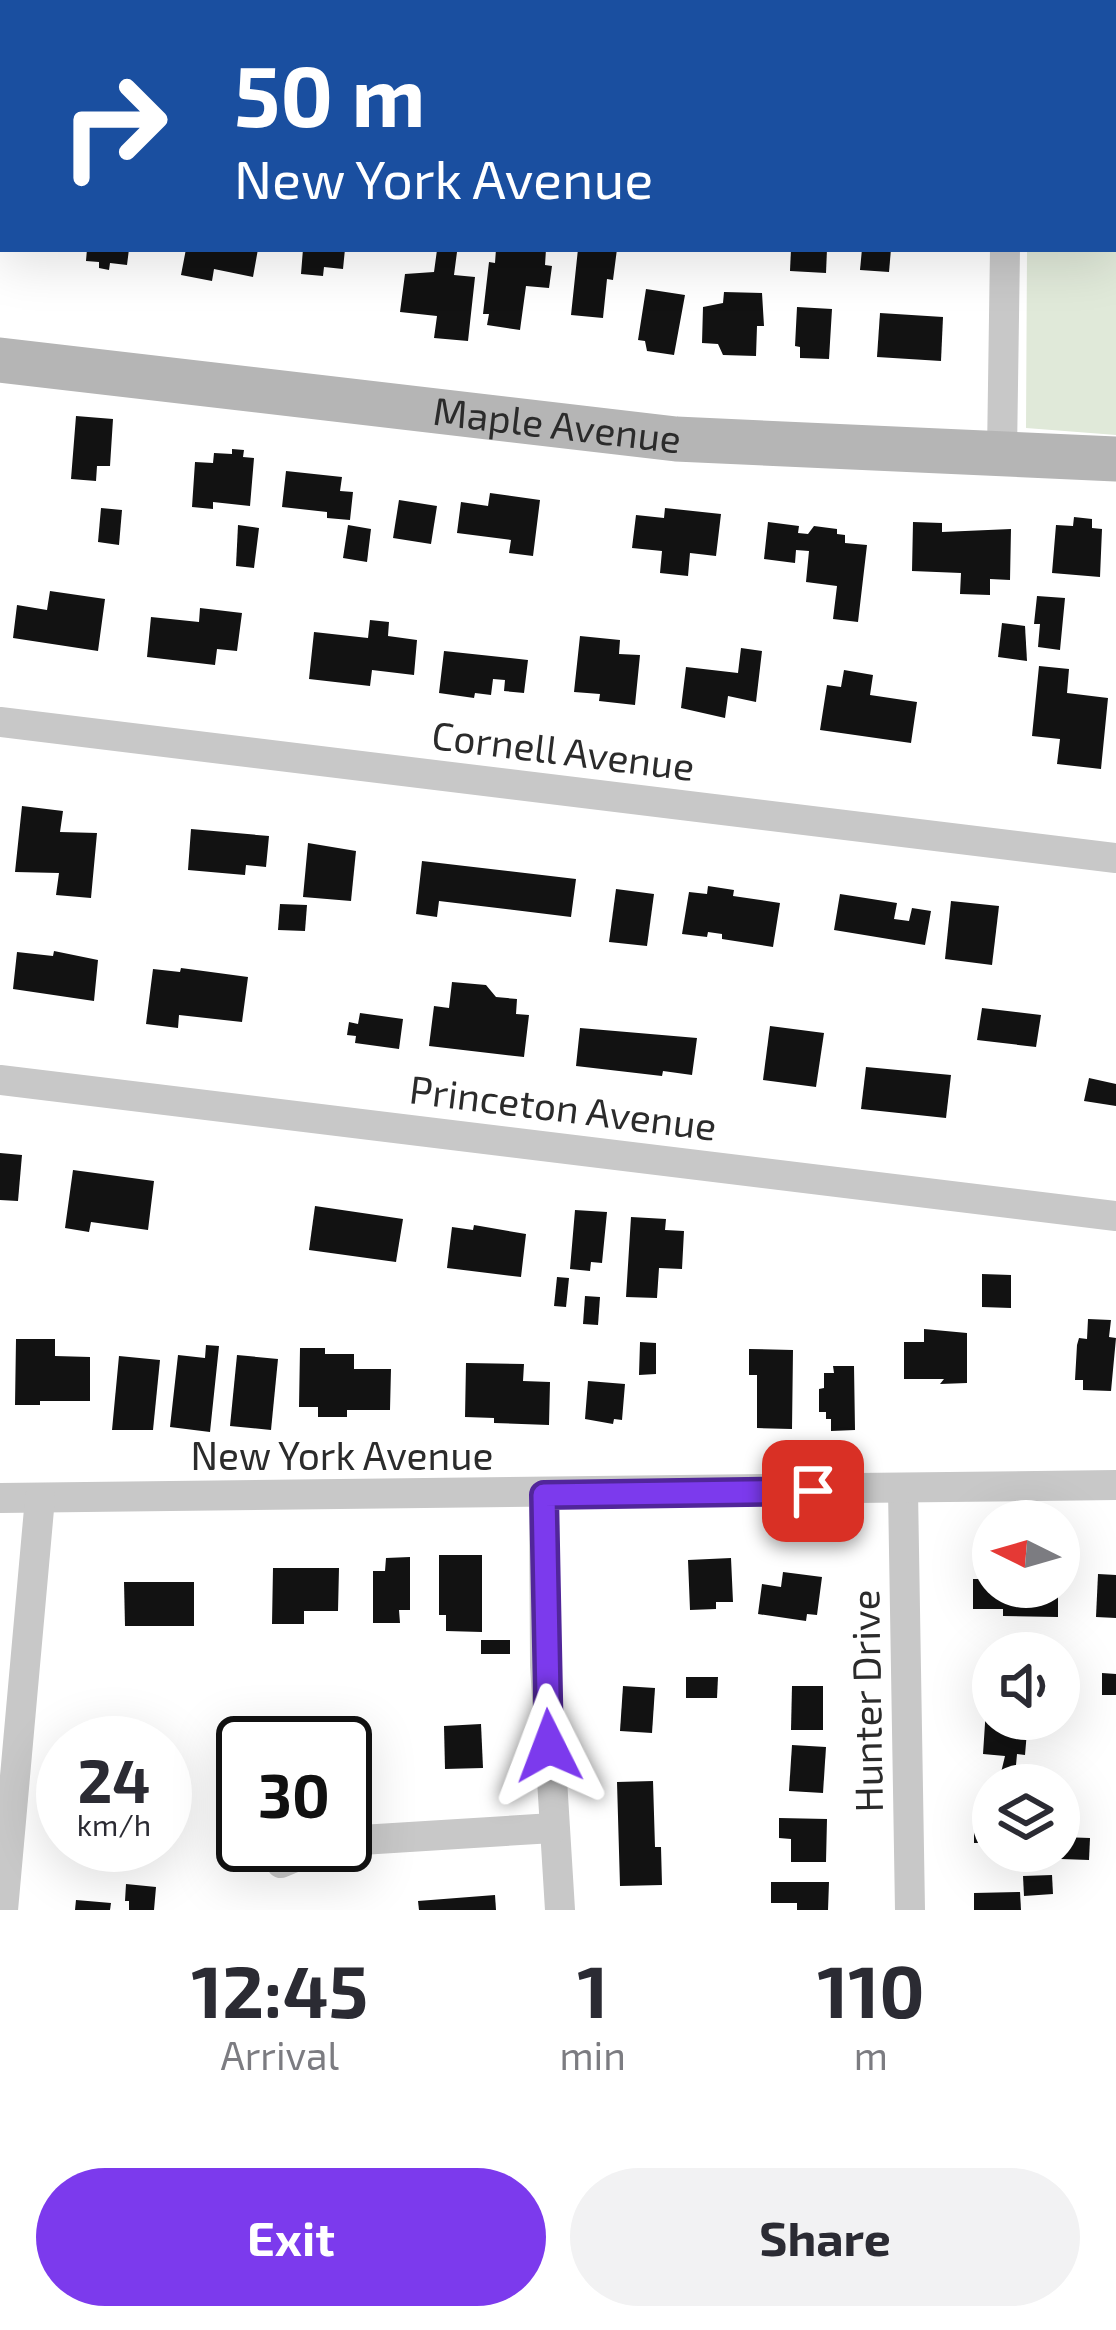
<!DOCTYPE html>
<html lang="en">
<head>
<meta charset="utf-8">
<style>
	:root { --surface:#fff; --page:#f2f2f3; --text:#2b2b33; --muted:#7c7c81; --accent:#7c3aed }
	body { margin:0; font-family:"Exo 2",sans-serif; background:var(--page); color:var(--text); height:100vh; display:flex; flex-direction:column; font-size:45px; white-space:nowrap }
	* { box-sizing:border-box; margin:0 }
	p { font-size:39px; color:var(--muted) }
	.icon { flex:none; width:66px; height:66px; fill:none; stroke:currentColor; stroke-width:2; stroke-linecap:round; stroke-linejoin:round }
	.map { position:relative; height:1910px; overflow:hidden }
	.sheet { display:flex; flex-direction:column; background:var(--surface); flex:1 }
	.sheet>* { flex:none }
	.top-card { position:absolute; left:0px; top:0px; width:1116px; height:252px; box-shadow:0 12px 48px #0002; background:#1a4fa0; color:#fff; overflow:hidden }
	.needle { width:78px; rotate:275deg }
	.buttons { position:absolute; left:972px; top:1500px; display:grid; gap:24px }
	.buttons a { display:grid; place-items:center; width:108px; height:108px; border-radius:50%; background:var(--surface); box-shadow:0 12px 48px #0002; font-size:60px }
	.speed { position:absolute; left:36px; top:1716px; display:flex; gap:24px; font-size:60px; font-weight:700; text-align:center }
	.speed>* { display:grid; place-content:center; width:156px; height:156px; border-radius:50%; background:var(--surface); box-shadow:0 12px 48px #0002; line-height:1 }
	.speed small { font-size:30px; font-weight:400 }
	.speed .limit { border:6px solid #111; border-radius:18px; background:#fff; color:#111 }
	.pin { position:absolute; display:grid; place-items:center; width:102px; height:102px; color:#fff; margin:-51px; border-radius:24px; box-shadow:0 6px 18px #0006 }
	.me { position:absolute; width:132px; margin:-66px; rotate:357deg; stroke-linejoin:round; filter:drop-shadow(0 0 9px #0008) }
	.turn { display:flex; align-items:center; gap:42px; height:252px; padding:0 36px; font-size:54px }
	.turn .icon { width:156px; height:156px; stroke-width:2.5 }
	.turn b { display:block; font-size:84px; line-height:102px }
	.eta { display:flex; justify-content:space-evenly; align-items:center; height:204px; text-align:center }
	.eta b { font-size:72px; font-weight:700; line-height:84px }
	.button { display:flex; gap:24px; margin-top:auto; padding:24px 36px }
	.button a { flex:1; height:138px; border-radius:72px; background:var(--accent); color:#fff; font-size:48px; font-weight:700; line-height:138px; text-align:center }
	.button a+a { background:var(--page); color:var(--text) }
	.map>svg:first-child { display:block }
</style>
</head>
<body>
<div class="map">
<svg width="1116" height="1910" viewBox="0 0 1116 1910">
	<rect width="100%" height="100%" fill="#fff"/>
	<polygon fill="#e0e9d9" points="1029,0 1116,0 1116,435 1026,428 1027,249 1113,249 1113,3"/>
	<g fill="#121212">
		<polygon points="87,249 129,249 127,265 110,263 109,270 99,268 99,262 86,261"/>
		<polygon points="186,249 258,249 253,277 214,269 212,281 181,275"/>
		<polygon points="303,249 345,249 343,269 324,267 323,276 301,274"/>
		<polygon points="496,249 546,249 545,265 552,266 549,288 526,286 520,330 487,325 489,314 483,314 489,262 495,263"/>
		<polygon points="578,249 617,249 613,280 607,279 603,318 571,315"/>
		<polygon points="791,249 827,249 826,273 790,271"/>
		<polygon points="862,249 891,249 889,272 860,270"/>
		<polygon points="437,250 457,252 454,275 475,277 468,341 434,338 437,316 400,312 405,274 434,272"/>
		<polygon points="646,289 685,295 674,355 647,351 645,341 638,340"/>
		<polygon points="724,292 762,293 764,326 757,326 756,356 723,355 718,344 702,343 703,307 723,303"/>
		<polygon points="797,307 832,309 829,359 800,358 800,347 795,346"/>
		<polygon points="880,313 943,317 941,361 877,357"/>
		<polygon points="76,416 113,419 110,466 97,466 96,481 71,479"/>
		<polygon points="232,449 244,450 243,457 254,458 250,506 213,502 213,509 192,507 195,462 213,463 214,453 232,454"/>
		<polygon points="286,471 342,477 340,491 353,492 350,520 327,518 327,512 282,507"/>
		<polygon points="490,493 540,500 533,556 509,553 511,540 457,533 461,502 488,506"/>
		<polygon points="399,500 437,506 431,544 393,538"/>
		<polygon points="101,508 122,510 119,545 98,542"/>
		<polygon points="665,508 721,514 716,556 690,553 688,576 660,573 662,551 632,548 636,515 664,518"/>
		<polygon points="1074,517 1092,519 1092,528 1102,529 1100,577 1052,573 1056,525 1073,526"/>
		<polygon points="768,522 799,526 798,533 808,534 814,526 837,529 837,534 845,535 845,543 867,545 858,622 833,619 837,586 806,582 809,551 796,550 795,563 764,559"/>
		<polygon points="913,522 942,523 942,532 1011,529 1010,580 990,579 990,595 960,594 961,573 912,571"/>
		<polygon points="238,525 259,528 254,568 236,566"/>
		<polygon points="348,525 371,529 367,562 343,558"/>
		<polygon points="50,591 105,599 98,651 13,638 17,605 47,610"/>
		<polygon points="1037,596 1065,598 1060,650 1038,647 1040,624 1034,624"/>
		<polygon points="200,608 242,613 237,651 217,649 215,665 147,657 151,617 199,622"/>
		<polygon points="370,620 389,622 388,636 417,640 414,675 372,670 370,686 309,679 314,632 368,638"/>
		<polygon points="1002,623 1025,626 1027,661 998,657"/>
		<polygon points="580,636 620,640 619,654 640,655 635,705 599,701 600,694 574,692"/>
		<polygon points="741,648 762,651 756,702 728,696 725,718 681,708 686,667 738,673"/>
		<polygon points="444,651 528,660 524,693 504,691 505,680 493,679 491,695 475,693 474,698 439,693"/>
		<polygon points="1039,666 1069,669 1067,693 1108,698 1101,769 1057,764 1060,739 1032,736"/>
		<polygon points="844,670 873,675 870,695 917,702 911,743 820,730 827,685 841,687"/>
		<polygon points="22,806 63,811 60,832 97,833 91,898 56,895 59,873 15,872"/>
		<polygon points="191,829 269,836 266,867 246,865 245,875 188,870"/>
		<polygon points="308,843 356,851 351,901 303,897"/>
		<polygon points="422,861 576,879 571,917 439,901 437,917 416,914"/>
		<polygon points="708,886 734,890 733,896 780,903 773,947 722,939 722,934 708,932 707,937 682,934 689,892 707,894"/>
		<polygon points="616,889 654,894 647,946 609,942"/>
		<polygon points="840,894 897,903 894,919 909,921 912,908 931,911 925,945 834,930"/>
		<polygon points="951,901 999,906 992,965 945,959"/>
		<polygon points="280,904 307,905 305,931 278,930"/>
		<polygon points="54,951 98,960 94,1001 13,989 17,952 53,956"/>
		<polygon points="181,968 248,977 242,1022 179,1015 178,1028 146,1024 153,969 180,972"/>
		<polygon points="452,982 486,985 496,997 517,999 516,1014 529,1015 524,1057 429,1046 434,1006 449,1008"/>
		<polygon points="982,1008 1041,1015 1036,1047 977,1040"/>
		<polygon points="360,1013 403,1019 399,1049 355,1043 356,1036 347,1035 349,1022 358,1024"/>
		<polygon points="770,1026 824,1033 816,1087 763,1080"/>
		<polygon points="580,1028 697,1038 692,1075 663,1071 662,1076 576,1066"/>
		<polygon points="866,1067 951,1075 946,1118 861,1109"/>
		<polygon points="1089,1078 1116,1084 1116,1106 1084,1101"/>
		<polygon points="0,1153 22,1155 18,1201 0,1200"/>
		<polygon points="73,1170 154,1181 148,1230 91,1222 89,1232 65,1228"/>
		<polygon points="315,1206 403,1219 396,1262 309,1250"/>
		<polygon points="575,1210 607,1212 602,1263 591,1262 590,1271 570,1269"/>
		<polygon points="631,1217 666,1219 665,1230 684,1231 682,1269 659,1268 657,1298 626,1297"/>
		<polygon points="474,1225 526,1234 521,1277 447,1268 452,1227 473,1230"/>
		<polygon points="982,1274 1011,1275 1011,1308 982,1307"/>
		<polygon points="557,1277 569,1278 566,1307 554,1306"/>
		<polygon points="585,1296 600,1297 598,1325 583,1324"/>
		<polygon points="1088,1319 1111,1320 1109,1337 1116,1338 1111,1391 1083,1390 1083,1380 1075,1380 1077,1345 1079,1338 1087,1339"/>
		<polygon points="924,1329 967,1333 967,1383 940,1384 944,1379 904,1379 904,1342 924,1342"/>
		<polygon points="16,1339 55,1339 55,1356 90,1357 90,1401 40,1401 40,1405 15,1405"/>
		<polygon points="640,1342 656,1343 656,1374 639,1375"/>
		<polygon points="206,1345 219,1346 210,1432 170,1427 178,1355 205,1358"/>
		<polygon points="300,1348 325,1348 325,1354 354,1354 354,1369 391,1369 390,1410 347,1410 347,1417 318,1417 318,1407 299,1407"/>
		<polygon points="749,1349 793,1350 792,1429 757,1428 757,1375 749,1375"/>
		<polygon points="237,1355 278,1359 271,1430 230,1426"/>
		<polygon points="119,1356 160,1360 153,1430 112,1430"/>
		<polygon points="466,1363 524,1364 523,1381 550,1382 549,1425 494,1423 494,1418 465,1417"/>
		<polygon points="833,1366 854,1366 855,1430 831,1431 831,1419 826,1419 826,1412 819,1412 819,1389 824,1388 824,1373 834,1373"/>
		<polygon points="588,1381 625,1384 622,1420 614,1419 613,1424 585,1419"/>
		<polygon points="439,1555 482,1555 482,1632 446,1631 446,1615 439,1615"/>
		<polygon points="410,1557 410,1610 399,1610 400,1623 373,1623 373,1571 385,1571 386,1558"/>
		<polygon points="731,1558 733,1602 716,1602 716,1609 690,1610 688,1560"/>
		<polygon points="273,1568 339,1568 338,1611 304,1611 304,1624 272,1624"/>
		<polygon points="783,1572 822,1577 817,1615 807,1614 806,1621 758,1614 762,1584 781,1587"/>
		<polygon points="1098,1574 1116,1575 1116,1618 1096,1617"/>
		<polygon points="973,1579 993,1579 993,1587 1058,1587 1058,1617 1003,1616 1003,1609 973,1609"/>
		<polygon points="124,1582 194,1582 194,1626 125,1626"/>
		<rect x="481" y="1640" width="29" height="14"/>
		<polygon points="1102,1673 1116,1674 1116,1695 1102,1695"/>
		<polygon points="686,1677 718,1677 717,1698 686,1698"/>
		<polygon points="623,1686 655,1688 652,1733 620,1731"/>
		<polygon points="792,1686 823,1686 823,1730 791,1730"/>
		<polygon points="987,1693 993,1693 993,1719 1028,1719 1025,1755 1017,1754 1016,1765 1033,1766 1031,1785 998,1785 1005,1756 983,1754"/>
		<polygon points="481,1724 483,1768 445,1769 444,1726"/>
		<polygon points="792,1745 826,1747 823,1793 789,1791"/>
		<polygon points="653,1781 655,1847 661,1847 662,1885 620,1886 617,1782"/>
		<rect x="974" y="1808" width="19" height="35"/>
		<polygon points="779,1818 827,1819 826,1862 791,1862 791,1839 779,1838"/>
		<polygon points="1061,1837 1090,1838 1089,1860 1061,1859"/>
		<polygon points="1052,1875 1053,1894 1024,1896 1023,1876"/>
		<polygon points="771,1882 829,1882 828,1910 797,1910 797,1903 771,1903"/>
		<polygon points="126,1884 156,1887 154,1910 129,1910 129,1901 125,1901"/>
		<polygon points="1020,1892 1021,1910 974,1910 974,1893"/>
		<polygon points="495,1895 496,1910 419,1910 418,1901"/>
		<polygon points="76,1900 111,1903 110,1910 75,1910"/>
	</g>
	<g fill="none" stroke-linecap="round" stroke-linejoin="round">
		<g stroke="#c8c8c8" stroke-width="30">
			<polyline points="1008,3 1008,0"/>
			<polyline points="1002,453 1005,249"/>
			<polyline points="0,722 1116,858"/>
			<polyline points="0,1080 1116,1216"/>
			<polyline points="903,1490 910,1910"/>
			<polyline points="544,1494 545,1665 560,1910"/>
			<polyline points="0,1498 1116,1485"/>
			<polyline points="345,1841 553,1828"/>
			<polyline points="281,1863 324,1845"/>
			<polyline points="3,1910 40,1498"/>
		</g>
		<path stroke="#b5b5b5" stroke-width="45" id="s1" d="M0 360 676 439 1116 459"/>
	</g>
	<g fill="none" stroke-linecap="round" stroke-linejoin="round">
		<defs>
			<polyline id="route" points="549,1746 544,1495 813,1491"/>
		</defs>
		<use href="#route" stroke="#51269a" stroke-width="30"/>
		<use href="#route" stroke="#7c3aed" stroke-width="21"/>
	</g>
	<g text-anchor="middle" stroke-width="12" stroke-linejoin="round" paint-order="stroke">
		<g font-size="39" fill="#2b2b2b" stroke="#fff">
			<text dy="14" stroke="none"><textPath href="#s1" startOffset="561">Maple Avenue</textPath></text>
			<text transform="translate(563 751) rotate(7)" y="14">Cornell Avenue</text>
			<text transform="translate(563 1108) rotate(7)" y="14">Princeton Avenue</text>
			<text x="342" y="1470">New York Avenue</text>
			<text transform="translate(867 1701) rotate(-91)" y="14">Hunter Drive</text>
		</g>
	</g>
</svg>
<div class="buttons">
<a><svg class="needle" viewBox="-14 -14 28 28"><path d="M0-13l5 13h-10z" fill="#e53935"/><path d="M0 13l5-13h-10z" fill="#7c7c81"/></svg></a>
<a><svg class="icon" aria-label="sound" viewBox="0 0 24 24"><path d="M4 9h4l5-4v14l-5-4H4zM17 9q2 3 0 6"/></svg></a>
<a><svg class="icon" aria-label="layers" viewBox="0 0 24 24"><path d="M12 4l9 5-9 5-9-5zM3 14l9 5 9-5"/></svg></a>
</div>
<div class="speed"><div>24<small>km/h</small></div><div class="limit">30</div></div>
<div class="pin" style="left:813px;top:1491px;background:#d93025"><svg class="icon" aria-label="arrive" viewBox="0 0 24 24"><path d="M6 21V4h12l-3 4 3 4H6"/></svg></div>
<svg class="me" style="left:549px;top:1746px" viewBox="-20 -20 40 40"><path d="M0-17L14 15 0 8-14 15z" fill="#7c3aed" stroke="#fff" stroke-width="4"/></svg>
<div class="top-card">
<div class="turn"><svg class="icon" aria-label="right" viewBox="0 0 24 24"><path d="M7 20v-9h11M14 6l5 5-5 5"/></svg><div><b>50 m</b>New York Avenue</div></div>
</div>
</div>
<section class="sheet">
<div class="eta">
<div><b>12:45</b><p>Arrival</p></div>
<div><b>1</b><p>min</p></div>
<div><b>110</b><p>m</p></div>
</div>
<div class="button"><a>Exit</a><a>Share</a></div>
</section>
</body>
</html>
